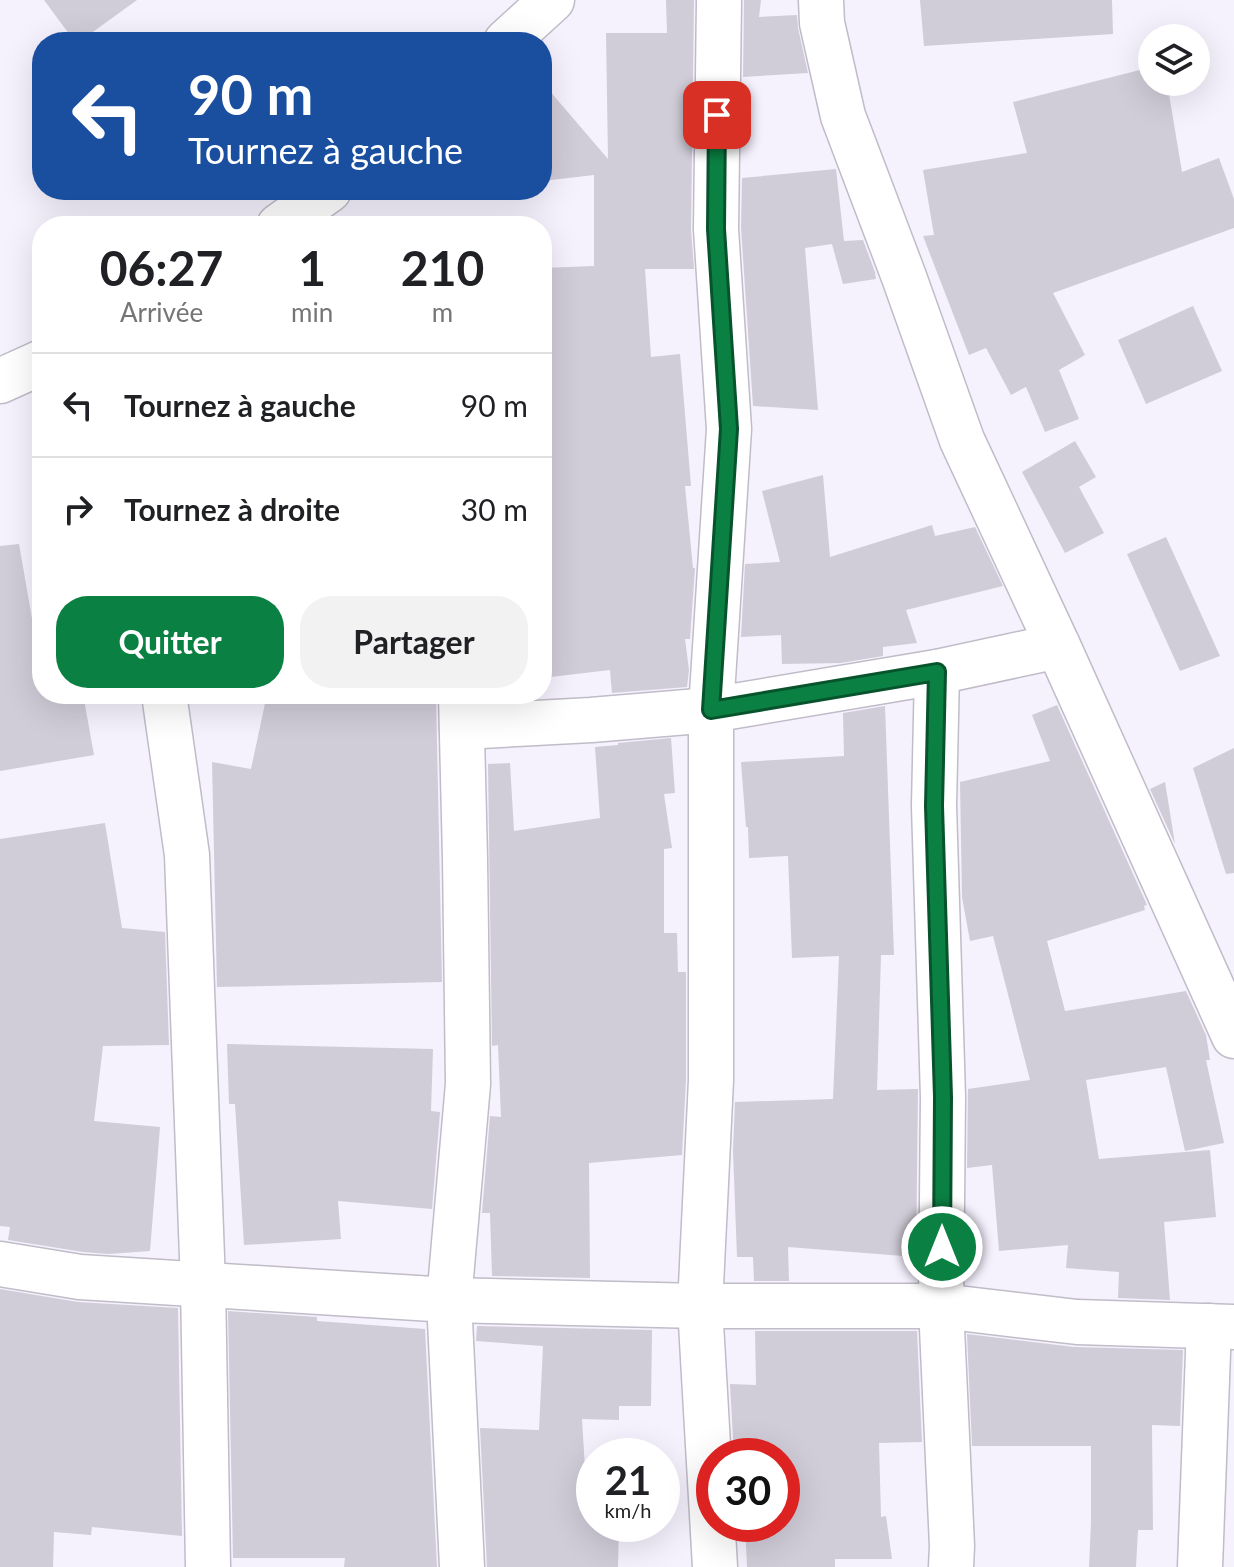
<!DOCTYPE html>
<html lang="fr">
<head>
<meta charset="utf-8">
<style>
	:root { --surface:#fff; --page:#f2f2f2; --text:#202124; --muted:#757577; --line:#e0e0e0; --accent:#0b8043 }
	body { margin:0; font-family:Lato,sans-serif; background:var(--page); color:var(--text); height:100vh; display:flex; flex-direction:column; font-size:30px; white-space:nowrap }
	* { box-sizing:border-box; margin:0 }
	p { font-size:26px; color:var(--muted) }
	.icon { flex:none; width:44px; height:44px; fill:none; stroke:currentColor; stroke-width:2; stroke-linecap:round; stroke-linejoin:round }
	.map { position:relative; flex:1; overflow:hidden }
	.details { position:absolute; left:32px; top:216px; width:520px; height:488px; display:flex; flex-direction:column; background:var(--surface); border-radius:32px; box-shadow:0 8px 32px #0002 }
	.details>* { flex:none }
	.guide { position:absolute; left:32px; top:32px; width:520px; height:168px; border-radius:32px; box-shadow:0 8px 32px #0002; background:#1a4fa0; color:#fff; overflow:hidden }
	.buttons { position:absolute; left:1138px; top:24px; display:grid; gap:16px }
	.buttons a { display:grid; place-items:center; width:72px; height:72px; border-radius:50%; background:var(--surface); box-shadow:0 8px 32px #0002; font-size:40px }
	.speed { position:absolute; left:576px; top:1438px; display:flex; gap:16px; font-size:40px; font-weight:700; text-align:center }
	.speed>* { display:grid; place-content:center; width:104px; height:104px; border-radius:50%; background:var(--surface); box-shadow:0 8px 32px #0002; line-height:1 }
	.speed small { font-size:20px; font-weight:400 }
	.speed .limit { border:12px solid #d22; background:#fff; color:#111 }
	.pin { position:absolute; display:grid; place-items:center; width:68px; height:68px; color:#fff; margin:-34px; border-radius:16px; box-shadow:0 4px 12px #0006 }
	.me { position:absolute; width:88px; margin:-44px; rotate:0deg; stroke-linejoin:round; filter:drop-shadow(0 0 6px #0008) }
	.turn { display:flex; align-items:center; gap:28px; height:168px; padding:0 24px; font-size:36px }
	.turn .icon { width:104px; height:104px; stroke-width:2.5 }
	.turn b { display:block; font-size:56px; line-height:68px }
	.eta { display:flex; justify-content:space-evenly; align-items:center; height:136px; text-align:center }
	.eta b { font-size:48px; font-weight:700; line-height:56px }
	.cta { display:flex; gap:16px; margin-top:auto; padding:16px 24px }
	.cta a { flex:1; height:92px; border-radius:32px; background:var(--accent); color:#fff; font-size:32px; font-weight:700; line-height:92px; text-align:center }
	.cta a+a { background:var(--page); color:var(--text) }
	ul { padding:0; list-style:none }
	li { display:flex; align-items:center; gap:24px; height:104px; padding:0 24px; border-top:2px solid var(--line) }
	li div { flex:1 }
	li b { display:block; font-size:30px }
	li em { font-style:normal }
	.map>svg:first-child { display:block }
</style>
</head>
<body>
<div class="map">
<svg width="1234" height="1567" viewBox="0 0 1234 1567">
	<rect width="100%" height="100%" fill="#f5f1fd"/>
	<g fill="#d0ccd8">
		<polygon points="44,0 137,0 79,42 75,42"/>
		<polygon points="666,0 694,0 691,229 694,269 645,269 651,357 680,354 691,486 685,486 693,568 695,568 690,639 685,639 689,670 687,687 612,693 610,670 542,678 542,370 544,370 542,268 594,266 594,175 542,181 542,82 608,159 606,33 667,33"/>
		<polygon points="744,0 761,0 759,17 797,15 798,28 808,73 743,77"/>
		<polygon points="920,0 1112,0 1113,34 924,46"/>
		<polygon points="1152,67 1152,82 1167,82 1182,172 1219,158 1234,199 1234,228 1053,293 1085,355 1059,370 1079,419 1045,432 1026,387 1011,395 986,348 969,355 923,236 934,235 923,170 1027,153 1013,102"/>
		<polygon points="836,169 844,241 863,240 875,272 876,279 843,284 832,244 805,248 818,410 753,406 741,228 742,178"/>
		<polygon points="1193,306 1222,371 1146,404 1118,340"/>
		<polygon points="1075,441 1096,477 1079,487 1104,533 1065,553 1022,472"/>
		<polygon points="823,475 830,557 932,525 935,536 975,527 1003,586 906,610 917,643 883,647 883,656 841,663 782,664 781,635 741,637 745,564 780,562 762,491"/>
		<polygon points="1166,537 1220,656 1180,671 1127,554"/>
		<polygon points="19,544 38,653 42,652 42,694 83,694 94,755 0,771 0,546"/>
		<polygon points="267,694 308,694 349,702 351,694 436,694 442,982 217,987 212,762 251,769"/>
		<polygon points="1057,705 1147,905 1144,906 1145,910 1047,941 1065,1011 1186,991 1206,1035 1210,1060 1206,1060 1224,1143 1185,1151 1166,1067 1086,1080 1099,1159 1210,1150 1216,1217 1164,1222 1170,1300 1118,1298 1119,1272 1066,1268 1068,1245 999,1251 992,1165 967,1168 968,1089 1030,1080 993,936 970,941 962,897 960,782 1050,761 1032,715"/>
		<polygon points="885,706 894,955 881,955 877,1090 918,1089 916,1257 788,1247 789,1281 754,1281 753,1257 737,1257 733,1151 735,1102 833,1099 839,956 792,958 788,856 749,858 748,827 746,827 741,762 844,756 843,713"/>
		<polygon points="671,738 675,793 664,794 672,848 664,849 664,933 677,933 678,972 686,972 686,1079 682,1155 589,1163 590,1278 492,1276 490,1213 482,1213 490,1116 501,1117 498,1045 492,1046 488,764 510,763 514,831 600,818 595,747 618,745 618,743"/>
		<polygon points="1234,748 1234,873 1226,874 1193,768"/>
		<polygon points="1165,782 1175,844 1150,789"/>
		<polygon points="105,823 122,928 165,932 169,1045 103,1046 94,1121 160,1127 150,1251 108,1254 83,1252 8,1240 10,1227 0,1226 0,839"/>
		<polygon points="227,1044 433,1049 431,1111 440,1112 432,1209 338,1201 341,1239 244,1245 235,1104 229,1104"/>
		<polygon points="0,1289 78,1302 178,1308 182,1536 92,1527 91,1535 54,1532 53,1567 0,1567"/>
		<polygon points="228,1311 317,1317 317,1321 425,1329 437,1567 344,1567 345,1558 233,1558"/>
		<polygon points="477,1326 652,1330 651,1406 619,1406 619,1420 582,1419 586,1485 594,1485 594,1524 619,1524 618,1567 487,1567 480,1428 539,1430 543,1346 476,1341"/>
		<polygon points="755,1331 917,1331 922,1442 879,1443 881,1517 886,1516 892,1559 835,1559 835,1567 747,1567 745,1524 782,1524 782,1456 734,1456 730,1384 756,1385"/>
		<polygon points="967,1334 1074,1347 1183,1350 1180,1426 1152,1425 1153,1530 1138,1530 1136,1567 1089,1567 1091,1523 1091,1446 972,1446"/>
	</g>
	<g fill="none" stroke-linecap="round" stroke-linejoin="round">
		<defs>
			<g id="minor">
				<polyline points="821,0 822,23 843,116 904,277 962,440 1058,646 1234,1036"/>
				<polyline points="937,672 934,806 943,1097 941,1306 952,1546 951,1567"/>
				<polyline points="164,694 187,855 203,1284 208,1567"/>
				<polyline points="461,694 465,858 468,1084 449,1300 462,1567"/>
				<polyline points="462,727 591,720 711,710 937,672 1058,646"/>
				<polyline points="0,1264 80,1277 449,1300 700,1306 941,1306 1077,1322 1234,1327"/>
				<polyline points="715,1567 700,1306 711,1080 711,710 729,429 716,229 719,0"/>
				<polyline points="1200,1567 1209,1326"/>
			</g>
			<g id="major">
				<polyline points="506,42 552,0"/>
				<polyline points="279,226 329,190"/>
				<polyline points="0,381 42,362"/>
			</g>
		</defs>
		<use href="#minor" stroke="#c0bcc8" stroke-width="47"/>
		<use href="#major" stroke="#c0bcc8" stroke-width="47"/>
		<use href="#minor" stroke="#fff" stroke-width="44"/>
		<use href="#major" stroke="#fff" stroke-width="44"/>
	</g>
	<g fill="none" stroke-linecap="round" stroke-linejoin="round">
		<defs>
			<polyline id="route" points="717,115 716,229 729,429 711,710 937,672 934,806 943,1097 942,1247"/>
		</defs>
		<use href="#route" stroke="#07532c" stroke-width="20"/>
		<use href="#route" stroke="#0b8043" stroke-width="14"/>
	</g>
</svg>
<div class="buttons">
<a><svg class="icon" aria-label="layers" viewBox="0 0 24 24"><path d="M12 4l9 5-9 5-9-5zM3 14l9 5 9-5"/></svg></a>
</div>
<div class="speed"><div>21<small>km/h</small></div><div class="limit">30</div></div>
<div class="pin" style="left:717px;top:115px;background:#d93025"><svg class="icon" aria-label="arrive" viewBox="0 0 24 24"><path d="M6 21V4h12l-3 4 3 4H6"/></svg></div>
<svg class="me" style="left:942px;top:1247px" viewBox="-20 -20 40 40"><circle r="17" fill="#0b8043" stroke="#fff" stroke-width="3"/><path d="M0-11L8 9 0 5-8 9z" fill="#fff"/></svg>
<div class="guide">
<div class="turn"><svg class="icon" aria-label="left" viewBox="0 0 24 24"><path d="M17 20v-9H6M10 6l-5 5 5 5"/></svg><div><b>90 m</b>Tournez à gauche</div></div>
</div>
<section class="details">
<div class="eta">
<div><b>06:27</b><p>Arrivée</p></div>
<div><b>1</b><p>min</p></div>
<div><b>210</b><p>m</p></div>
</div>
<ul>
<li><svg class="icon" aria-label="left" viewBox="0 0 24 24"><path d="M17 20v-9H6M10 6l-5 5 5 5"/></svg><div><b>Tournez à gauche</b></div><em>90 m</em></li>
<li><svg class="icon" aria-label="right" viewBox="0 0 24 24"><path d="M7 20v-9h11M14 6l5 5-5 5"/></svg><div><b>Tournez à droite</b></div><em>30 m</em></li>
</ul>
<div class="cta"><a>Quitter</a><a>Partager</a></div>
</section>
</div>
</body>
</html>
